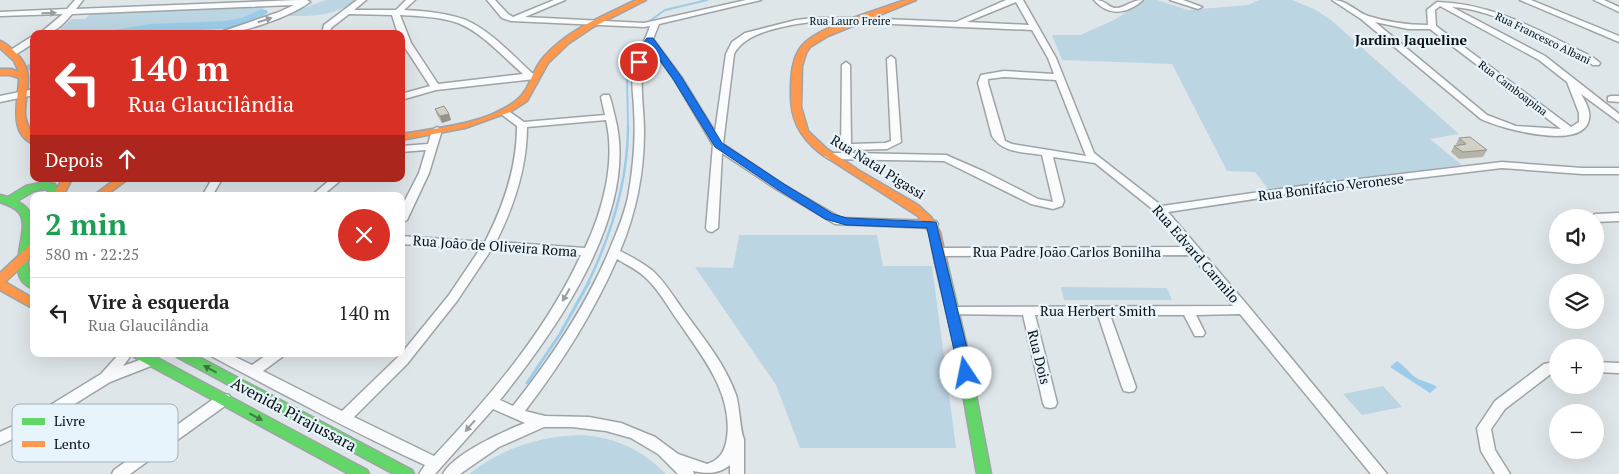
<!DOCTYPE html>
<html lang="pt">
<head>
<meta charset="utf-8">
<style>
	:root { --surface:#fff; --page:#f6f6f6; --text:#222; --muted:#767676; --line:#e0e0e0 }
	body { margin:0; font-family:"PT Serif",serif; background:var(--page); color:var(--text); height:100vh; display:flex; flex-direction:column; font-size:19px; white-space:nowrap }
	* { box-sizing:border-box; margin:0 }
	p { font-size:16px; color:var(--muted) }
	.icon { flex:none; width:28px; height:28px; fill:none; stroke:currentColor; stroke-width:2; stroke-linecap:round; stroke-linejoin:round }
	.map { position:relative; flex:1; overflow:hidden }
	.drawer { position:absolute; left:30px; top:192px; width:375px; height:165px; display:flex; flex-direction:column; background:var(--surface); border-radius:10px; box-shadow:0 5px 20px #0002 }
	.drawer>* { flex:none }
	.top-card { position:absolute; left:30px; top:30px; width:375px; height:152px; border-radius:10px; box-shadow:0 5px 20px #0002; background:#d93025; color:#fff; overflow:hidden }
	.tools { position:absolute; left:1549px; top:209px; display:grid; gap:10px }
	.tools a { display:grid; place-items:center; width:55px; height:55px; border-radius:50%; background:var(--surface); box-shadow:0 5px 20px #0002; font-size:25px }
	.pin { position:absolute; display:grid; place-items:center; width:42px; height:42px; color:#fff; margin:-21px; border:2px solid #fff; border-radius:50%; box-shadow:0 1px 5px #0007 }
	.me { position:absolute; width:55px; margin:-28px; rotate:349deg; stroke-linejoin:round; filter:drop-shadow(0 0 4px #0008) }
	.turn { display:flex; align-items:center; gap:18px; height:105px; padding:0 15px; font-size:22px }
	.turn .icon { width:65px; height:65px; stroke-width:2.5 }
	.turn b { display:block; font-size:35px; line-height:42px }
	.then { display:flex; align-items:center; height:48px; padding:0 15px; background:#0003; gap:10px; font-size:19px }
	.round { display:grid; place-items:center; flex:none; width:52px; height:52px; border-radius:26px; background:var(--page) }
	.overview { display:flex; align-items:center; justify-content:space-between; height:85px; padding:0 15px }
	h1 { font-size:30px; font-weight:700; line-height:38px; color:#1e9e55 }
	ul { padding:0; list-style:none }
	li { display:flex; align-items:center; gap:15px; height:70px; padding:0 15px; border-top:1px solid var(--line) }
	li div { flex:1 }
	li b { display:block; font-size:19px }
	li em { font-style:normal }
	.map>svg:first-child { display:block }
</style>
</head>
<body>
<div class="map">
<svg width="1619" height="474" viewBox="0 0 1619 474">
	<rect width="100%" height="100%" fill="#dfe6ea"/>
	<g fill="#bcd5e3">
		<path d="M326 0H356C331 18 312 16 282 16Z"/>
		<polygon points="1145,0 1157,0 1188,10 1248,5 1259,0 1292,0 1314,9 1331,20 1459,134 1430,139 1462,165 1269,190 1255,172 1227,171 1172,64 1062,60 1052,35 1080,35 1114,20"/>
		<polygon points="265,7 245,19 227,24 145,26 117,31 54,34 72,19 85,19 91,13"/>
		<polygon points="739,235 877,235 883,266 932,266 956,448 800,448 776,385 695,267 733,268"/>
		<polygon points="1061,287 1167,288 1172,300 1064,300"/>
		<polygon points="1383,386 1402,407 1362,415 1343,394"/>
		<path d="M581 435C615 437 642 450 666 474H469C502 448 540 436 581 435Z"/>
	</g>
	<path fill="#9ccce9" d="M1397 361C1405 366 1408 372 1415 377 1422 382 1430 382 1437 387L1430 393 1390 367Z"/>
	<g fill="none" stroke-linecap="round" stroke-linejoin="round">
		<g stroke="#9ccce9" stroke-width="2">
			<polyline points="651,20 665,10 707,0"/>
			<polyline points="628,127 627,74 633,52"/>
		</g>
		<path stroke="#9ccce9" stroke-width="2.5" d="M588 283C612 233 628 182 628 126"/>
		<polyline stroke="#9ccce9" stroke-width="3" points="527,383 560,334 589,282"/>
		<g fill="#9ccce9" fill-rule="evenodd">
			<polygon points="262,9 266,10 268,12 266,14 249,24 225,29 108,34 114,30 150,24 225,21 241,18"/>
			<polygon points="34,61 34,70 25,70 24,67"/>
		</g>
		<defs>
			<g id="street">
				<path d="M75 0H83L76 9 297 0H307L310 2C290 17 241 34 215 34L279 12 294 5 72 14C63 25 54 34 39 34L63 14 0 16V12L67 9Z"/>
				<path d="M357 0H366L354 10H396L406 0H415L404 10C425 11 447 13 466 20 491 31 512 55 532 73L539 76 535 79 436 90 401 100V94L430 86 402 43 401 34H398L392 15 349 14 331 28 330 34H322L324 25ZM400 15C420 16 440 17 458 23 483 33 503 57 523 74L438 84 411 43Z"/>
				<path d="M487 0H495L508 14 513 17 554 0H565L525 17 644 23 746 0H761L659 24 653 39 682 78 715 132 726 54 732 42 745 33 796 20 814 18H860L956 22 1006 0H1023L1056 58 1094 153 1162 206 1301 186 1502 162 1582 168H1619V174H1582L1502 168 1301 192 1168 212 1249 307 1387 474H1371L1240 314 1196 315 1205 333 1203 336H1195L1184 315H1110L1136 387 1134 391 1129 392 1124 391 1122 387 1098 315H1035L1057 403 1055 407 1050 408 1045 407 1043 403 1023 315 948 314 946 311 948 308 952 307 1233 306 1191 255 939 256 933 252 939 248 1185 247 1156 212 1095 163 1053 157 1064 201 1062 206 1053 209 1031 204 944 161 829 159 824 156 829 153H841L842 65 846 62 850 65 851 144 885 143 891 141 887 59 891 56 895 59 901 142 887 149 851 150V153L946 155 985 172 1038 199 1053 202 1042 155C1024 152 1002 153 992 136L978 83 981 75 1004 71 1054 74 1048 58 1032 30C985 28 938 26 892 24 861 22 827 19 797 24 776 28 744 34 734 54L723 144 784 185 841 218 936 221 938 224 936 227 932 228 835 224 776 189 722 153 718 228 712 232 708 231 706 228 713 145 674 79 650 46C636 76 644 101 644 132 644 174 636 213 620 251 632 257 643 263 653 271 666 283 675 299 686 314 704 339 725 364 736 395 740 408 740 431 744 439V474H730V465C719 474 707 474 693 471L694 474H678L658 454 631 438 606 431 572 427H544L499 447 460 474H443C453 454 504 431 525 423L493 409 435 474H419L425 465C353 432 283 394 213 357L212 354H229L252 365 268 354H283L282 357 263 371 342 411 401 354 449 295 480 249 401 244V236L485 242C504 205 517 167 517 126L501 114V110H507L524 122 605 115 601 97 603 95H609C612 102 613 110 615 117 640 212 556 330 500 400L513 406C551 358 585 308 609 251 616 234 624 216 628 197 633 169 636 139 634 110 634 98 631 85 633 72 635 56 645 42 650 26L644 27 511 21 502 18ZM1016 2 1029 25 967 22ZM1004 77 1056 80 1086 156 1012 144 1005 141 988 83V79ZM606 120C616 161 603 210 585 248L496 242C514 206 527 168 527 127ZM491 250 581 255C546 331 491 395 434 456L354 417 407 364 457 301ZM617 259C627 265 638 270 646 278 659 290 668 307 678 321 702 356 733 393 727 438 725 451 720 460 707 464L678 454 655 437 621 423 589 417 545 416 525 411C561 364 593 314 617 259Z"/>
				<path d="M1094 0C1107 0 1108 8 1116 8 1125 8 1131 0 1143 0 1127 14 1109 17 1094 0Z"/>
				<polygon points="1170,0 1183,0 1202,7 1198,9"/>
				<path d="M1332 0C1347 0 1355 11 1368 16 1387 22 1408 25 1428 25L1427 10 1437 2C1485 3 1528 24 1570 46 1580 51 1593 56 1600 63L1599 65H1593C1554 44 1497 9 1452 7L1545 56 1619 114V122L1581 94C1585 101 1591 111 1589 119 1584 152 1499 128 1481 119L1361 19ZM1440 6 1539 60 1567 82 1579 113V122L1571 127 1436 26 1435 10ZM1375 22 1408 29H1430L1561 129 1516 126 1487 115Z"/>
				<polygon points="1520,0 1531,0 1619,36 1619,42"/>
				<polygon points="1594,0 1604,0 1619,7 1619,12"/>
				<polygon points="31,37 34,37 34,43 15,55 9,55 9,51"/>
				<polygon points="34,89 34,95 0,102 0,96"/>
				<polygon points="1611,96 1619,96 1619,102 1608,101 1608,97"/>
				<polygon points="437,127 442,130 429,173 407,220 401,223 401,208 419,173 426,150 401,152 401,146 428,144 432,130"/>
				<polygon points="212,179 222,179 212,196 202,196"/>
				<polygon points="331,179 342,179 322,196 311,196"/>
				<polygon points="1619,213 1619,221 1595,222 1595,218 1590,218 1595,214"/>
				<polygon points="119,354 132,354 123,366 151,356 156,358 158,361 156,364 110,382 36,428 0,445 0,432 26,420 101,374"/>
				<polygon points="1595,362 1619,363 1619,373 1595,372"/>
				<polygon points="1549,363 1558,363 1558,373 1552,373 1505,409 1491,429 1495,450 1510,474 1495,474 1481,451 1477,428 1495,401 1544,364"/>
				<polygon points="224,394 229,395 231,399 229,403 130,474 112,474 114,470 219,395"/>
			</g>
			<g id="fast">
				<path d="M45 182 55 184 60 196H50L47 189 34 191 17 201C45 216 29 236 28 260 27 272 34 277 34 289 0 278 32 232 20 214 16 207 7 205 0 202V195L8 197 26 186Z"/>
				<polygon points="941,259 947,263 966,343 991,474 977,474 954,343 935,263"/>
				<polygon points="133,354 150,354 367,470 369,474 349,474 134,357"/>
				<polygon points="176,354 193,354 412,470 414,474 394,474 177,357"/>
			</g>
			<g id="slow">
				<path d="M636 0H646L593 27 569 43 548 63 527 101 510 112 465 128 401 140V134C439 128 486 124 517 100 530 90 532 70 543 58 567 30 603 16 636 0Z"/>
				<path d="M905 0H916L828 36 810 47 806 53 802 66 801 107 808 131 827 149 858 170 918 205 931 217 940 232 947 263 941 267 935 263 929 232 918 216 820 153C799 136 790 118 791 91 791 76 792 59 801 47 815 27 881 9 905 0Z"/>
				<path d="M0 41C6 43 11 48 16 53 37 73 24 91 25 115 26 126 34 133 34 144 7 134 19 98 19 78L10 75H0V69H11L19 72 14 61 0 48Z"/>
				<polygon points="62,179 72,179 63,196 53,196"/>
				<polygon points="116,179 128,179 105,196 93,196"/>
				<polygon points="34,244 34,255 5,282 34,299 34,309 0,290 0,273 30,245"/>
			</g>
		</defs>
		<use href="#street" stroke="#9ea3a6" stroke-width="3"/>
		<use href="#fast" stroke="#9ea3a6" stroke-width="3"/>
		<use href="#slow" stroke="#9ea3a6" stroke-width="3"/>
		<use href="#street" fill="#fafbfc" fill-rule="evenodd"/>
		<use href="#fast" fill="#63d668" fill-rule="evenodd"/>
		<use href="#slow" fill="#ff974d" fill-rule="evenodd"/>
	</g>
	<g fill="#b5b3aa">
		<polygon points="435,109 449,114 451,120 442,123 437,115"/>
		<polygon points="1459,138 1487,150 1483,157 1459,159 1451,152 1454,146 1457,145 1456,144"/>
	</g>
	<polygon fill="#94928b" points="449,114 451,120 442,123 440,116"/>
	<g fill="#d3d0c6" stroke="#94928b">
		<polygon points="444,106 449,114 440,116 435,109"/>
		<polygon points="1470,137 1487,150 1463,152 1454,146 1466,144 1459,138"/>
	</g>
	<defs><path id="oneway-solid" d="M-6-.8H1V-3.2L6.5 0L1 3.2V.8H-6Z" transform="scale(1.25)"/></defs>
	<g fill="#9a9d9e">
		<use href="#oneway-solid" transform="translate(49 13) rotate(-2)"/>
		<use href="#oneway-solid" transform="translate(265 20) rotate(-17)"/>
		<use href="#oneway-solid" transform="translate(566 295) rotate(120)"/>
		<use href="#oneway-solid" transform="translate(470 426) rotate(131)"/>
	</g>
	<g fill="#3b7c41">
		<use href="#oneway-solid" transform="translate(210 369) rotate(-151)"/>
		<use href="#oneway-solid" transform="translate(256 417) rotate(28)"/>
	</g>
	<polygon fill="#1a73e8" stroke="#114b97" points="647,38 653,38 682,78 722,143 784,184 833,214 847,218 936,222 973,373 971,377 966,379 961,377 959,373 927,228 846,225 825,219 777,189 715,147 673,79 650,46 642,64 636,64 634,62 640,47"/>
	<g text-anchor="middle" stroke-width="4.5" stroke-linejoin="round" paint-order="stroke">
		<g font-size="11" fill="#0b0f12" stroke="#e7f4fc">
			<text x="850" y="25">Rua Lauro Freire</text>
			<text transform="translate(1543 38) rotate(26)" y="4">Rua Francesco Albani</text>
			<text transform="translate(1513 88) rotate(37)" y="4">Rua Camboapina</text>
		</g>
		<g font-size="14" font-weight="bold" fill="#0b0f12" stroke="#e7f4fc">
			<text x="1411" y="45">Jardim Jaqueline</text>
		</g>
		<g font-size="14" fill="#0b0f12" stroke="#e7f4fc">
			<text transform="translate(878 167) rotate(32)" y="5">Rua Natal Pigassi</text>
			<text transform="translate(1331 187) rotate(-7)" y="5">Rua Bonifácio Veronese</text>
			<text transform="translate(495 246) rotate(4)" y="5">Rua João de Oliveira Roma</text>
			<text x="1067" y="257">Rua Padre João Carlos Bonilha</text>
			<text transform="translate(1196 254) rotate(49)" y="5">Rua Edvard Carmilo</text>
			<text x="1098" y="316">Rua Herbert Smith</text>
			<text transform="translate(1039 357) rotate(76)" y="5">Rua Dois</text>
		</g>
		<g font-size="16" fill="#0b0f12" stroke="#e7f4fc">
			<text transform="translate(294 414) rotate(28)" y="6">Avenida Pirajussara</text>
		</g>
	</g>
	<rect x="12" y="404" width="166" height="58" rx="8" fill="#e7f4fc" stroke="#a5afb6" stroke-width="1"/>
	<rect x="22" y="418" width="23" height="7" fill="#63d668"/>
	<rect x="22" y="441" width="23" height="6" fill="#ff974d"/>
	<g font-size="14" fill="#0b0f12">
		<text x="54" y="426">Livre</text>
		<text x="54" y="449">Lento</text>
	</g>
</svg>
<div class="tools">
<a><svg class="icon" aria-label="sound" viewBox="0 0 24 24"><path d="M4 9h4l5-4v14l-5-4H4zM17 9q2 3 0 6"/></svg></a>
<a><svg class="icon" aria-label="layers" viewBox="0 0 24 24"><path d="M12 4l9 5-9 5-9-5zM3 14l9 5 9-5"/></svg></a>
<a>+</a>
<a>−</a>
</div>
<div class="pin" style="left:639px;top:62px;background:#d93025"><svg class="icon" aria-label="arrive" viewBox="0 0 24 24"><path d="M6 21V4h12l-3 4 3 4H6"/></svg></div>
<svg class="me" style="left:966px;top:373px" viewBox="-20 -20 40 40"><circle r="19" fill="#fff"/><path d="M0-13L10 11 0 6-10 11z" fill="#1a73e8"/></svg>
<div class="top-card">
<div class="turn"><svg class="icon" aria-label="left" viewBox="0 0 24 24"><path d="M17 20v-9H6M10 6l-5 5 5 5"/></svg><div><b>140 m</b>Rua Glaucilândia</div></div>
<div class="then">Depois<svg class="icon" aria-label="ahead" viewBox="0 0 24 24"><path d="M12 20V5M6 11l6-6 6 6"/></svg></div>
</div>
<section class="drawer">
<div class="overview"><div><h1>2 min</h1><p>580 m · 22:25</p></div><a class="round" style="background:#d93025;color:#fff"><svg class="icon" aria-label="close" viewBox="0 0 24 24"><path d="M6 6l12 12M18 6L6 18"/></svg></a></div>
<ul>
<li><svg class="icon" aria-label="left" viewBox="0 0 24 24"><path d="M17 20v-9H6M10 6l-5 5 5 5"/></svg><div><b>Vire à esquerda</b><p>Rua Glaucilândia</p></div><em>140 m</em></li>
</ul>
</section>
</div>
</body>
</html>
